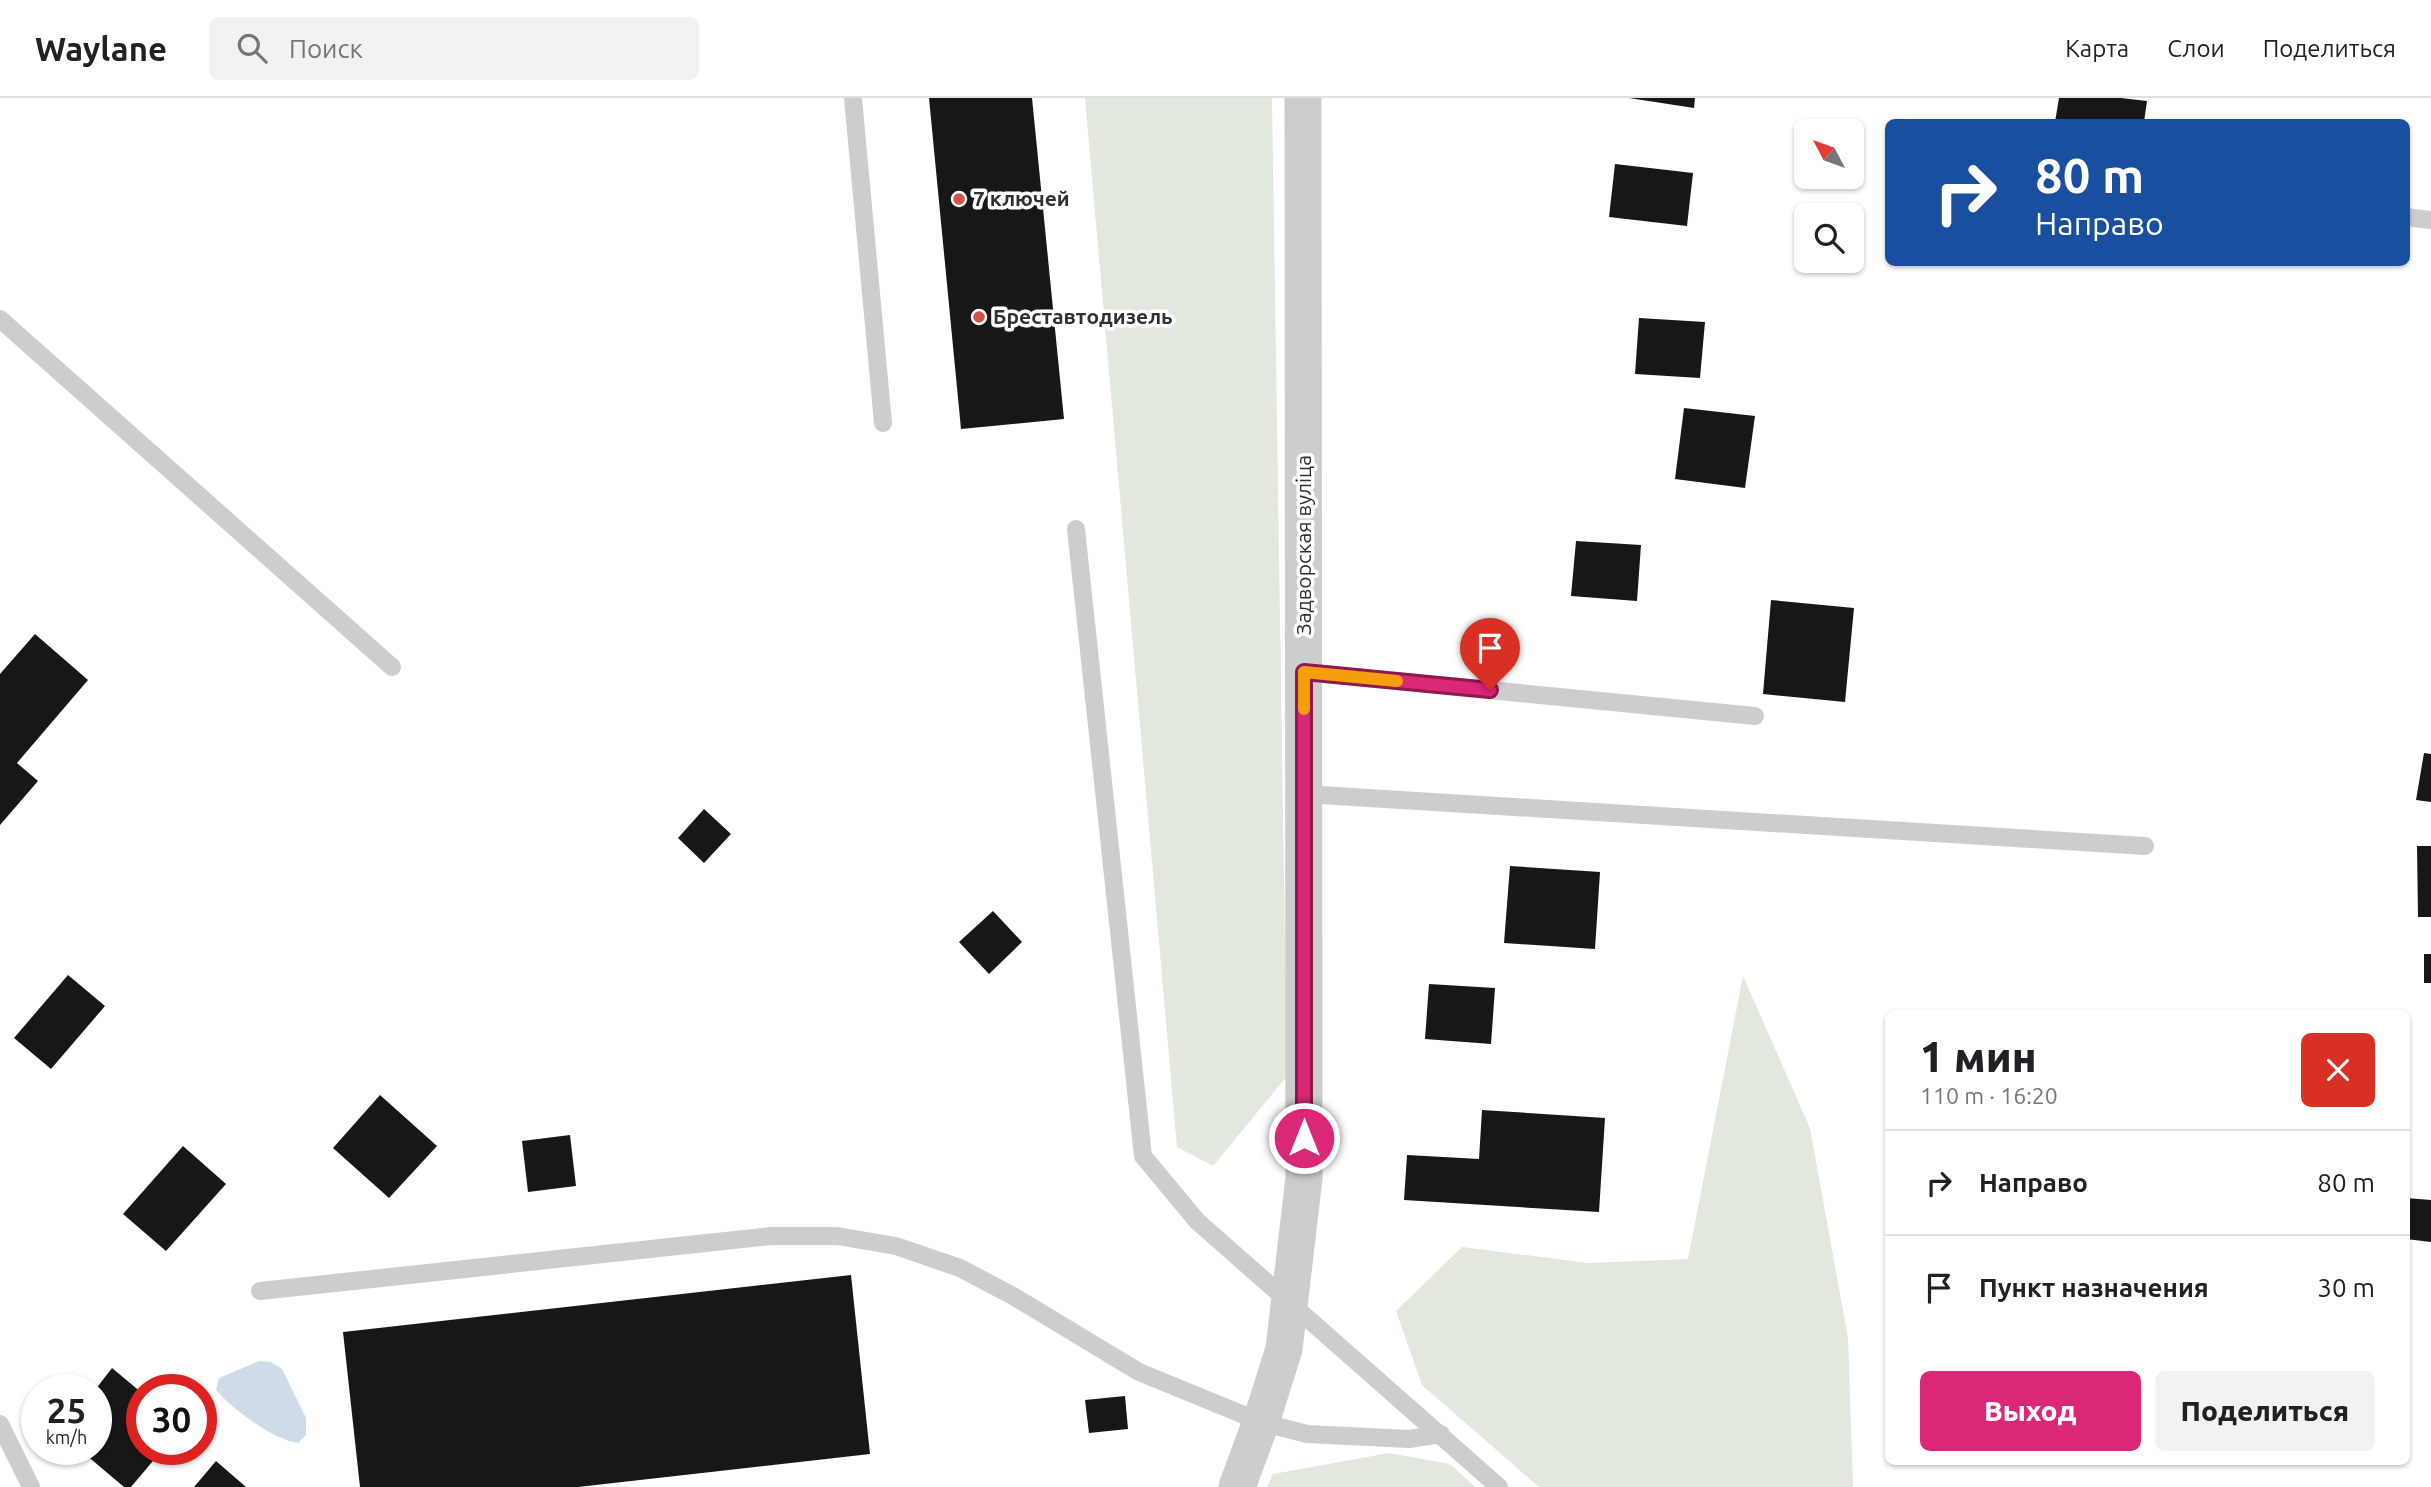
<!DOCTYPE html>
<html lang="ru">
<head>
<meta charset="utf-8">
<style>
	:root { --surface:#fff; --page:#f2f2f2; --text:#202124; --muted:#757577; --line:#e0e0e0; --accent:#db2777 }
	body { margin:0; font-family:Ubuntu,sans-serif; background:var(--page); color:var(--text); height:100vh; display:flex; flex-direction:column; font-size:26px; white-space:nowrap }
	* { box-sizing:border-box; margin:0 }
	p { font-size:23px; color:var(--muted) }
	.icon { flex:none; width:38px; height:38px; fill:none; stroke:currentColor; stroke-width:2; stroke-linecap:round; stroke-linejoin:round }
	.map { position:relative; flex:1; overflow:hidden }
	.sheet { position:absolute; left:1885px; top:912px; width:525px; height:455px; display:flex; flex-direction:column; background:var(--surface); border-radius:10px; box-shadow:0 2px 5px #0004 }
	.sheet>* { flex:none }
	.banner { position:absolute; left:1885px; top:21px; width:525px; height:147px; border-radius:10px; box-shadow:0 2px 5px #0004; background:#1a4fa0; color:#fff; overflow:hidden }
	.needle { width:46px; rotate:311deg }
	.tools { position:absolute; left:1794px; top:21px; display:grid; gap:14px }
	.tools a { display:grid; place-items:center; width:70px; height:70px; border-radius:10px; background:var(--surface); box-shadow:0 2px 5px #0004; font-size:35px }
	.speed { position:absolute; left:21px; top:1276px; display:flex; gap:14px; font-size:35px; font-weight:700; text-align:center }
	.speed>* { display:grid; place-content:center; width:91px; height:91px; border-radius:50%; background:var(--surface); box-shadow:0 2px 5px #0004; line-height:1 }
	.speed small { font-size:18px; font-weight:400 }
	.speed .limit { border:10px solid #d22; background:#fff; color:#111 }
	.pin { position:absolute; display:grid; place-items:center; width:60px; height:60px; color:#fff; margin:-72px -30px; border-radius:50% 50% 50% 0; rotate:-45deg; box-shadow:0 0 7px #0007 }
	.pin .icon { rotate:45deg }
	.me { position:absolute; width:77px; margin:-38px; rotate:0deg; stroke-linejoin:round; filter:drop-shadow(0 0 5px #0008) }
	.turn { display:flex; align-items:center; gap:24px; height:147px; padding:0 35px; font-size:32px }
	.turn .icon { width:91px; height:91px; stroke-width:2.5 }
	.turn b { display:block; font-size:49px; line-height:60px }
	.round { display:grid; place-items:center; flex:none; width:74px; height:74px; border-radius:10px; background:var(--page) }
	.overview { display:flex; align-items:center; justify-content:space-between; height:119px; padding:0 35px }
	h1 { font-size:42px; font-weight:800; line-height:52px }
	.action { display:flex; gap:14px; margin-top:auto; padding:14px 35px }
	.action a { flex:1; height:80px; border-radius:10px; background:var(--accent); color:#fff; font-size:28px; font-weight:800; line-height:80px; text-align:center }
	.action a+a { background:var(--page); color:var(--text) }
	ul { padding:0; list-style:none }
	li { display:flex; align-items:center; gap:21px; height:105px; padding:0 35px; border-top:2px solid var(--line) }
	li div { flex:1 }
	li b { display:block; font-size:26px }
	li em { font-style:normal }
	header { display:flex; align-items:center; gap:42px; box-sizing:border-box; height:98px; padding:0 35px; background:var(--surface); border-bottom:2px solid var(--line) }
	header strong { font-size:33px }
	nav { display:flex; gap:38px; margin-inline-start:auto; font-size:24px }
	.search { width:490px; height:63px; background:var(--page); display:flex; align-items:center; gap:18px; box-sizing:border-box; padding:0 24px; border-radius:10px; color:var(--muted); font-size:26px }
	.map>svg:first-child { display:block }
</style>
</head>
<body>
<header>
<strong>Waylane</strong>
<div class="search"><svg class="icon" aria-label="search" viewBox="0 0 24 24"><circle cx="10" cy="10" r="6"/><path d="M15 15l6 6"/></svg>Поиск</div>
<nav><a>Карта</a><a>Слои</a><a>Поделиться</a></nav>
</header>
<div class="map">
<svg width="2431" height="1389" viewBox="0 0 2431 1389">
	<rect width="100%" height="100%" fill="#fff"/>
	<g fill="#e2e8dd">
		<polygon points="1085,0 1272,0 1287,978 1213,1068 1177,1049"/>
		<polygon points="1743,878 1810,1030 1848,1240 1853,1389 1539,1389 1422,1287 1396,1213 1462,1149 1588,1165 1688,1161"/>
		<polygon points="1389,1355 1450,1366 1475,1389 1267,1389 1273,1376"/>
	</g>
	<path fill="#cfdbe9" d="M259 1263 271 1264 282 1271 306 1320V1337L298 1345C274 1342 232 1311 216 1292L219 1280Z"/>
	<g fill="#171717">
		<polygon points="929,0 1032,0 1064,321 961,331"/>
		<polygon points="1629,0 1695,0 1694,10"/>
		<polygon points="2059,0 2121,0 2147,3 2144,24 2055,24"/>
		<polygon points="1615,66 1693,75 1687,128 1609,119"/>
		<polygon points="1639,220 1705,224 1700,280 1635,276"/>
		<polygon points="1684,310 1755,318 1745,390 1675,381"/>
		<polygon points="1576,443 1641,447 1637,503 1571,498"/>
		<polygon points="1771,502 1854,510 1845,604 1763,596"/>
		<polygon points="35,536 88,582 17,665 38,683 0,727 0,576"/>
		<polygon points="2424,655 2431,656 2431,704 2416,702"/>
		<polygon points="704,711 731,736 704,765 678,740"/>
		<polygon points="2417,748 2431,748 2431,819 2418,819"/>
		<polygon points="1510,768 1600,774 1595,851 1504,845"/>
		<polygon points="993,813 1022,844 989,876 959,844"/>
		<rect x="2424" y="856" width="7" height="29"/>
		<polygon points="68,877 105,908 51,971 14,940"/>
		<polygon points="1429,886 1495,890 1491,946 1425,941"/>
		<polygon points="380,997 437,1048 389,1100 333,1050"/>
		<polygon points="1482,1012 1605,1020 1599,1114 1404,1102 1407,1057 1479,1061"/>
		<polygon points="570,1037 576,1088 528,1094 522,1043"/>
		<polygon points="183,1048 226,1086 166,1153 123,1116"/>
		<polygon points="2406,1100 2431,1102 2431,1144 2406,1141"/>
		<polygon points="851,1177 870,1356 578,1389 360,1389 343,1234"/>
		<polygon points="112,1270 142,1295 142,1351 163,1351 131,1389 124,1389 79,1351 96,1351 95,1292"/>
		<polygon points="1125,1298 1128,1331 1089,1335 1085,1302"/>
		<polygon points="216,1363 246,1389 194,1389"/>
	</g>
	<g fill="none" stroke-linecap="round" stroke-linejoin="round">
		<g stroke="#cdcdcd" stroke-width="18">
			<polyline points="853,0 883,325"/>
			<polyline points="2406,119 2431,122"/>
			<polyline points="0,221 392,569"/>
			<polyline points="1076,431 1143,1058 1197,1123 1499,1389"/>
			<polyline points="1304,574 1755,618"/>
			<polyline points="1304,696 2145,748"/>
			<polyline points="260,1193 771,1138 837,1138 896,1148 960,1170 1013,1198 1139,1274 1261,1324 1307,1336 1409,1341 1441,1336"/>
			<polyline points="0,1326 31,1389"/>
		</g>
		<polyline stroke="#cdcdcd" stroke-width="37" points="1237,1389 1261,1324 1284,1251 1304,1080 1303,0"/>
	</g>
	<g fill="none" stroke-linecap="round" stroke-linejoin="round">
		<defs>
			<polyline id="route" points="1304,1040 1304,574 1490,592"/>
		</defs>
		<use href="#route" stroke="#8e194d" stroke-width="18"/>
		<use href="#route" stroke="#db2777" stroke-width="12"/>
		<polyline stroke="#f59e0b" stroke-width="12" points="1304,611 1304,574 1397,583"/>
	</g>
	<g fill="#d0524a" stroke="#fff" stroke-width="2.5">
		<circle cx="959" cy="101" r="7"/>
		<circle cx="979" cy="219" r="7"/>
	</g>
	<g text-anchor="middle" stroke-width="7" stroke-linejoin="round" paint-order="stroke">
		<g font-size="21" font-weight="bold" fill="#303030" stroke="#fff" text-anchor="start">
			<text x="973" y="108">7 ключей</text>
			<text x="993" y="226">Бреставтодизель</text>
		</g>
		<g font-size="21" fill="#303030" stroke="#fff">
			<text transform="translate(1304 447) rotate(-90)" y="7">Задворская вуліца</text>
		</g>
	</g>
</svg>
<div class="tools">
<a><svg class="needle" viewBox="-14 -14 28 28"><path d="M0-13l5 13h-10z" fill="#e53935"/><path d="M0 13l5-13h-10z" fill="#757577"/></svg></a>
<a><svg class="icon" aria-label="search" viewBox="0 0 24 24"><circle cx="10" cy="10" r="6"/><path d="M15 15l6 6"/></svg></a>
</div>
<div class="speed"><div>25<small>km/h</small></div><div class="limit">30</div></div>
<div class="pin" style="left:1490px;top:592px;background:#d93025"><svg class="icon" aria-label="arrive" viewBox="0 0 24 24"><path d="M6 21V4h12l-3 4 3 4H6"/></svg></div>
<svg class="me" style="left:1304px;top:1040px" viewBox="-20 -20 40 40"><circle r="17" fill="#db2777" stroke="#fff" stroke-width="3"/><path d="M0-11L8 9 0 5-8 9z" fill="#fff"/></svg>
<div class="banner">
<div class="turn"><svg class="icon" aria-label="right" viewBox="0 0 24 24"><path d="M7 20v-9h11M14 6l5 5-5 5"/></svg><div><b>80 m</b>Направо</div></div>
</div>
<section class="sheet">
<div class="overview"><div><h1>1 мин</h1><p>110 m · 16:20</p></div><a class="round" style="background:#d93025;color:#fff"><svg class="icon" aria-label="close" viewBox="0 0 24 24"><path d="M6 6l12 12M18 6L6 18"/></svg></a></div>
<ul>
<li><svg class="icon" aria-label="right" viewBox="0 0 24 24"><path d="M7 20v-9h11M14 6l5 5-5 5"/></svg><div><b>Направо</b></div><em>80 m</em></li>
<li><svg class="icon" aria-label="arrive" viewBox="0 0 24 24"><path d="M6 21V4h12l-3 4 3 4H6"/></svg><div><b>Пункт назначения</b></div><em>30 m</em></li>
</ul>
<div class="action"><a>Выход</a><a>Поделиться</a></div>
</section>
</div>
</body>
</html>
